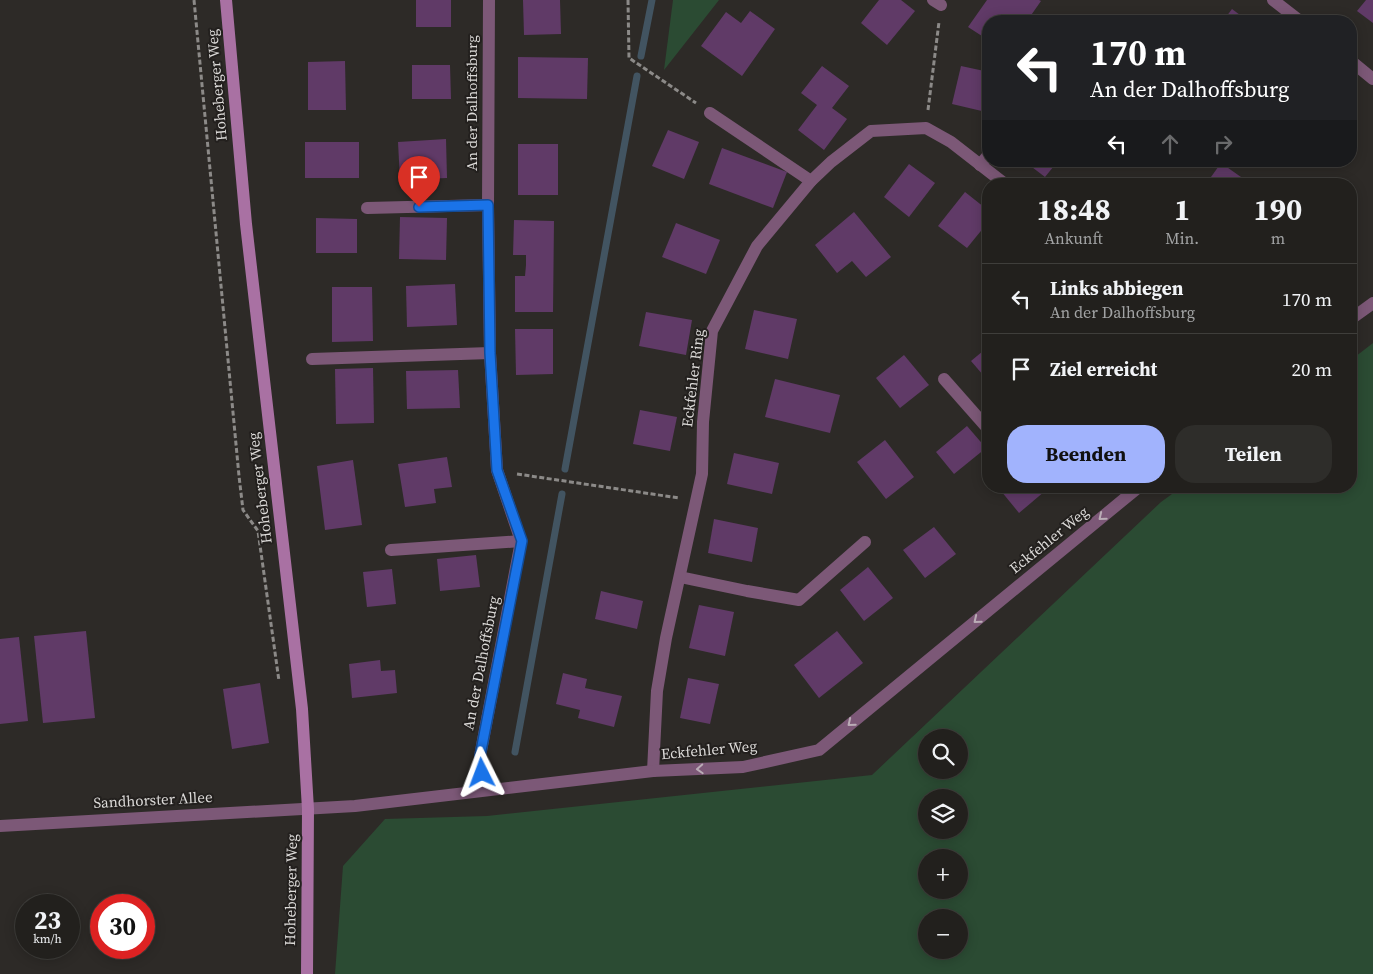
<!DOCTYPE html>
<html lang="de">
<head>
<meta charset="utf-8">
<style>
	:root { --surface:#22201d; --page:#2e2d2a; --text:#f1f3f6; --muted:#a2a3a4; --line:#3f3e3b; --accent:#a1b3fd }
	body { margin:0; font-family:"Source Serif 4",serif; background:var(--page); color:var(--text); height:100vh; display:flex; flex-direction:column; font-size:19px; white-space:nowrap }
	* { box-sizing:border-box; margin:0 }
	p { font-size:16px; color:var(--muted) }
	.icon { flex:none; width:28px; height:28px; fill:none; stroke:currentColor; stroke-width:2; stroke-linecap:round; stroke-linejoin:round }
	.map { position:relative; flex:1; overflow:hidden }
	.panel { position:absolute; left:982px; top:178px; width:375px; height:315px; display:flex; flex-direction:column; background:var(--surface); border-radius:20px; box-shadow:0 2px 12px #0003,0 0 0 1px var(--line) }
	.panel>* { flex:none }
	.banner { position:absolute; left:982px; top:15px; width:375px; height:152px; border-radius:20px; box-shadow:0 2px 12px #0003,0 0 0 1px var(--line); background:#202124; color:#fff; overflow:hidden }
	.controls { position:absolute; left:918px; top:729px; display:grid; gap:10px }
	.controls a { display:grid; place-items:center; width:50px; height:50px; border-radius:50%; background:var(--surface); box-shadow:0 2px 12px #0003,0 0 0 1px var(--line); font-size:25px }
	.speed { position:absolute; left:15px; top:894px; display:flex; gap:10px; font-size:25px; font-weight:700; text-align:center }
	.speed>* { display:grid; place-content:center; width:65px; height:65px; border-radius:50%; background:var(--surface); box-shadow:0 2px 12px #0003,0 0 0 1px var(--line); line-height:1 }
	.speed small { font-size:12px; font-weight:400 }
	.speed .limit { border:8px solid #d22; background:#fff; color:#111 }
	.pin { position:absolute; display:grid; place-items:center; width:42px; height:42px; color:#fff; margin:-51px -21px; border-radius:50% 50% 50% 0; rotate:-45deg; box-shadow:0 0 5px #0007 }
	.pin .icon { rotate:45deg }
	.me { position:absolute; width:55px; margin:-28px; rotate:357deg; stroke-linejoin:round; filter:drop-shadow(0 0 4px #0008) }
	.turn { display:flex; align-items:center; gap:18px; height:105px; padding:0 25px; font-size:22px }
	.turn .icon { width:65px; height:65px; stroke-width:2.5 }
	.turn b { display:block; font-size:35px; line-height:42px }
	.lanes { display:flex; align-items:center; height:48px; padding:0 25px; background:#0003; justify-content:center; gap:25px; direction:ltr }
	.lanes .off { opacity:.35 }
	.eta { display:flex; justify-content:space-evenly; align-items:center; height:85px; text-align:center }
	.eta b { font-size:30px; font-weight:700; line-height:35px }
	.primary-button { display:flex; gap:10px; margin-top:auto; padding:10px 25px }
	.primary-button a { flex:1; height:58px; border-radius:20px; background:var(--accent); color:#111; font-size:20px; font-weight:700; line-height:58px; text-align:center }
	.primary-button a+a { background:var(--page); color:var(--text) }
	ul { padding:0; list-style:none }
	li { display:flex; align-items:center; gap:15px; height:70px; padding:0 25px; border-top:1px solid var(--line) }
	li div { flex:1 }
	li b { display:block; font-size:19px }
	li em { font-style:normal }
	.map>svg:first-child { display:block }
</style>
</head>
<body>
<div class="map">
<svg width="1373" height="974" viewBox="0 0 1373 974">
	<rect width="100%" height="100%" fill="#2d2a27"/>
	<g fill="#2b4b33" fill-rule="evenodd">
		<polygon points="673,0 719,0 664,70"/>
		<path d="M1373 343V974H335L343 866 385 819 487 816 872 775 1161 502 1183 486H1351V360ZM926 738H959V770H926ZM926 798H959V830H926ZM926 858H959V890H926ZM926 918H959V950H926Z"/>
	</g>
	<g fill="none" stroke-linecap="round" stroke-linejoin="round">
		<g stroke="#425461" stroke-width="7">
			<polyline points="641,56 652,0"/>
			<polyline points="565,469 637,76"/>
			<polyline points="515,752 562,494"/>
		</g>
	</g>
	<g fill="#603a67">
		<rect x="416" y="0" width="35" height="27"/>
		<polygon points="523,0 560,0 561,34 524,35"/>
		<polygon points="879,0 901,0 915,11 887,45 861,23"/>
		<polygon points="987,0 1039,0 1041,1 1027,21 1013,21 1002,14 996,21 989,21 989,32 985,38 968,27"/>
		<polygon points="1366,0 1373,0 1373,23 1357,11"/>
		<polygon points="1232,9 1248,21 1223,21"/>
		<polygon points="750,11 775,29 742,76 701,46 726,12 741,23"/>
		<polygon points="518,57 588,58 587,99 518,98"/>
		<polygon points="345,61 346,110 308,110 308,62"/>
		<polygon points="412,65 450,65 451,99 412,99"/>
		<polygon points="822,66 849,86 832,108 847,119 824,150 798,130 817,105 801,93"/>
		<polygon points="961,66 989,72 989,99 986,112 952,104"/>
		<polygon points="668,130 699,142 684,179 652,166"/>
		<polygon points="446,139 447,178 400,180 398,142"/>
		<rect x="305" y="142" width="54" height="36"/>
		<rect x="518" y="144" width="40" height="51"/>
		<polygon points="722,148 787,172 773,208 709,184"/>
		<polygon points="1024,161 1058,161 1045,177"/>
		<polygon points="1221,163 1251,184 1206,184"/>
		<polygon points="909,164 935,183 909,217 884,197"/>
		<polygon points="965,192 989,211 989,221 967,248 938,226"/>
		<polygon points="854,212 891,257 866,277 852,261 837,273 815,245"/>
		<polygon points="400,217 447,218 446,260 399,259"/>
		<polygon points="316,218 357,219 357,253 316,253"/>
		<polygon points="514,220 554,221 553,312 515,312 515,276 525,276 526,265 526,255 513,255"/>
		<polygon points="676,223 720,240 706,274 662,257"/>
		<polygon points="455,284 457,325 407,327 406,286"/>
		<polygon points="332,287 372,287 373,341 332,342"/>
		<polygon points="754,310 797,319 788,359 745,349"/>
		<polygon points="646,312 692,320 686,355 639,346"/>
		<polygon points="515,329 553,329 553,374 516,375"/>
		<polygon points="989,346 989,382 971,361"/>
		<polygon points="904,355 929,385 900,408 876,378"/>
		<polygon points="373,368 374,423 336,424 335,369"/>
		<polygon points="458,370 460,408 407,409 406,371"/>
		<polygon points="775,379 840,395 830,433 765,417"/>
		<polygon points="640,410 677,417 670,451 633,444"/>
		<polygon points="967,426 986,448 954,474 936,452"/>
		<polygon points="885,440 914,477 886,499 857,462"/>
		<polygon points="734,453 779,463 772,494 727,484"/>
		<polygon points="447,457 452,487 434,489 436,503 405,507 398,464"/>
		<polygon points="353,460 362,525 325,530 317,466"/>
		<polygon points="997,486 1051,486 1019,513"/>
		<polygon points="714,519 758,528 752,562 708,553"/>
		<polygon points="934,527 956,554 925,578 903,550"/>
		<polygon points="476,555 480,587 440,591 437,559"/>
		<polygon points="868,567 893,598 864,621 840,590"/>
		<polygon points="392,569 396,604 367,607 363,572"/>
		<polygon points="601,591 643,601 637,629 595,619"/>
		<polygon points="699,605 734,612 725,656 689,648"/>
		<polygon points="86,631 95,718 43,723 34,636"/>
		<polygon points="837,631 863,663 819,698 794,665"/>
		<polygon points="19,637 28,721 0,724 0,639"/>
		<polygon points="380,660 381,671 395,670 397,693 352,698 349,664"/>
		<polygon points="563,673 587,679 585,688 622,696 614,727 578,718 580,710 556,704"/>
		<polygon points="688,678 719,684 710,724 680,718"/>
		<polygon points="260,683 269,743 232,749 223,689"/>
	</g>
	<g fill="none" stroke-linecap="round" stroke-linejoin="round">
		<g stroke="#8c8a88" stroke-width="3" stroke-dasharray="5 2.5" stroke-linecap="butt">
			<polyline points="194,0 239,476 243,510 258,531 279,681"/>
			<polyline points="628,0 629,58 696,103"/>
			<polyline points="928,110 939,22"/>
			<polyline points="517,474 679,498"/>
		</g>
		<g stroke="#7c5877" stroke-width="12">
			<polyline points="933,0 941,5"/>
			<polyline points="1273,0 1300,21"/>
			<polyline points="1351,61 1373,79"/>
			<polyline points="710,113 811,181"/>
			<polyline points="980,165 989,154"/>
			<polyline points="367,208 488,205"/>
			<polyline points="1351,319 1373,303"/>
			<polyline points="312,359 490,353"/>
			<polyline points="944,379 989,430"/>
			<polyline points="391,550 521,541"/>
			<polyline points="680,577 747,591 799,600 865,542"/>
			<polyline points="653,771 657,691 666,638 702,474 703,422 712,331 757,246 811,181 831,162 871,131 926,128 951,142 1005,184"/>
			<polyline points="485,790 480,756 521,541 497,470 490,353 488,205 489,0"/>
			<polyline points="0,826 355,806 653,771 743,767 819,750 1140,486"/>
		</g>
		<polyline stroke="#a971a3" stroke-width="12" points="226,0 246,224 302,709 308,809 307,974"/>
	</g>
	<defs><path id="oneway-chevron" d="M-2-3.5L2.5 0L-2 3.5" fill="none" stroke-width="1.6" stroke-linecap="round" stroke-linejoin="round" transform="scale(1.25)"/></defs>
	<g stroke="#baacb6">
		<use href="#oneway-chevron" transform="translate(1102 517) rotate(141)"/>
		<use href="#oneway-chevron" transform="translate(977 620) rotate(141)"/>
		<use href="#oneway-chevron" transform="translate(851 723) rotate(141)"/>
		<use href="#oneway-chevron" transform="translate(700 769) rotate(177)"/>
	</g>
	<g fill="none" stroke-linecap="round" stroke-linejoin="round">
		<defs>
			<polyline id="route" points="419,207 488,205 490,353 497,470 522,541 480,756 482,773"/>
		</defs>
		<use href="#route" stroke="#114b97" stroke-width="12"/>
		<use href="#route" stroke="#1a73e8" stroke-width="9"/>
	</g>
	<g text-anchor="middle" stroke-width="4" stroke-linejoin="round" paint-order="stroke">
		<g font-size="15" fill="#dcdad8" stroke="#23201e">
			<text transform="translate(217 85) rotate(-95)" y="5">Hoheberger Weg</text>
			<text transform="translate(472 103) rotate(-90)" y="5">An der Dalhoffsburg</text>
			<text transform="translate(693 378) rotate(-83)" y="5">Eckfehler Ring</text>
			<text transform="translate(260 488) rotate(-97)" y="5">Hoheberger Weg</text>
			<text transform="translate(1049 540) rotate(-39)" y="5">Eckfehler Weg</text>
			<text transform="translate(481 663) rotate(-79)" y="5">An der Dalhoffsburg</text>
			<text transform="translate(709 750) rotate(-5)" y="5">Eckfehler Weg</text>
			<text transform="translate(153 800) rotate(-3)" y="5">Sandhorster Allee</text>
			<text transform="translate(291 890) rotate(-89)" y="5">Hoheberger Weg</text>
		</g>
	</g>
</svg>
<div class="controls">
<a><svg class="icon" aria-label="search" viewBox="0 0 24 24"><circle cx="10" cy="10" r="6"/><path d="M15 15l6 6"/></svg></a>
<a><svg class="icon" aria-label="layers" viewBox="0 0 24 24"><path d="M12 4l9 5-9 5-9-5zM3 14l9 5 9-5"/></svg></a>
<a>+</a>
<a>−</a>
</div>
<div class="speed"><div>23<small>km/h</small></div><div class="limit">30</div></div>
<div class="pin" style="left:419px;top:207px;background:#d93025"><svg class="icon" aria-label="arrive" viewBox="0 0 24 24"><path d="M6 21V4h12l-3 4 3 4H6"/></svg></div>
<svg class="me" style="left:482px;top:773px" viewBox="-20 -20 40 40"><path d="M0-17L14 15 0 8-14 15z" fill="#1a73e8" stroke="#fff" stroke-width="4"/></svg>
<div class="banner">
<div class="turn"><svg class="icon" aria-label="left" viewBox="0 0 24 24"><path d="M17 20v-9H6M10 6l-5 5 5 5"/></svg><div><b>170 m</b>An der Dalhoffsburg</div></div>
<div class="lanes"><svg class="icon" aria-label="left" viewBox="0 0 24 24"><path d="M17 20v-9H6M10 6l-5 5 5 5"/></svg><svg class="icon off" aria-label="ahead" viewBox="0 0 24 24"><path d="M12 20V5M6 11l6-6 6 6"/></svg><svg class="icon off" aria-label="right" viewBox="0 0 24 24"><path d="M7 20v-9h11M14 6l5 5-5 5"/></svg></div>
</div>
<section class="panel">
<div class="eta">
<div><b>18:48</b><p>Ankunft</p></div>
<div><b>1</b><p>Min.</p></div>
<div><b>190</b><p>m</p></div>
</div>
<ul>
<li><svg class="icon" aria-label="left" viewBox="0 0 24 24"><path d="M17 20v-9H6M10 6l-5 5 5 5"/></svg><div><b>Links abbiegen</b><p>An der Dalhoffsburg</p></div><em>170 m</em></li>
<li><svg class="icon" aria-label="arrive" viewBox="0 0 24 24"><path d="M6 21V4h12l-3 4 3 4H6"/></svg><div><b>Ziel erreicht</b></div><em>20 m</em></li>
</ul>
<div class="primary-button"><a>Beenden</a><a>Teilen</a></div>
</section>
</div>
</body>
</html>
